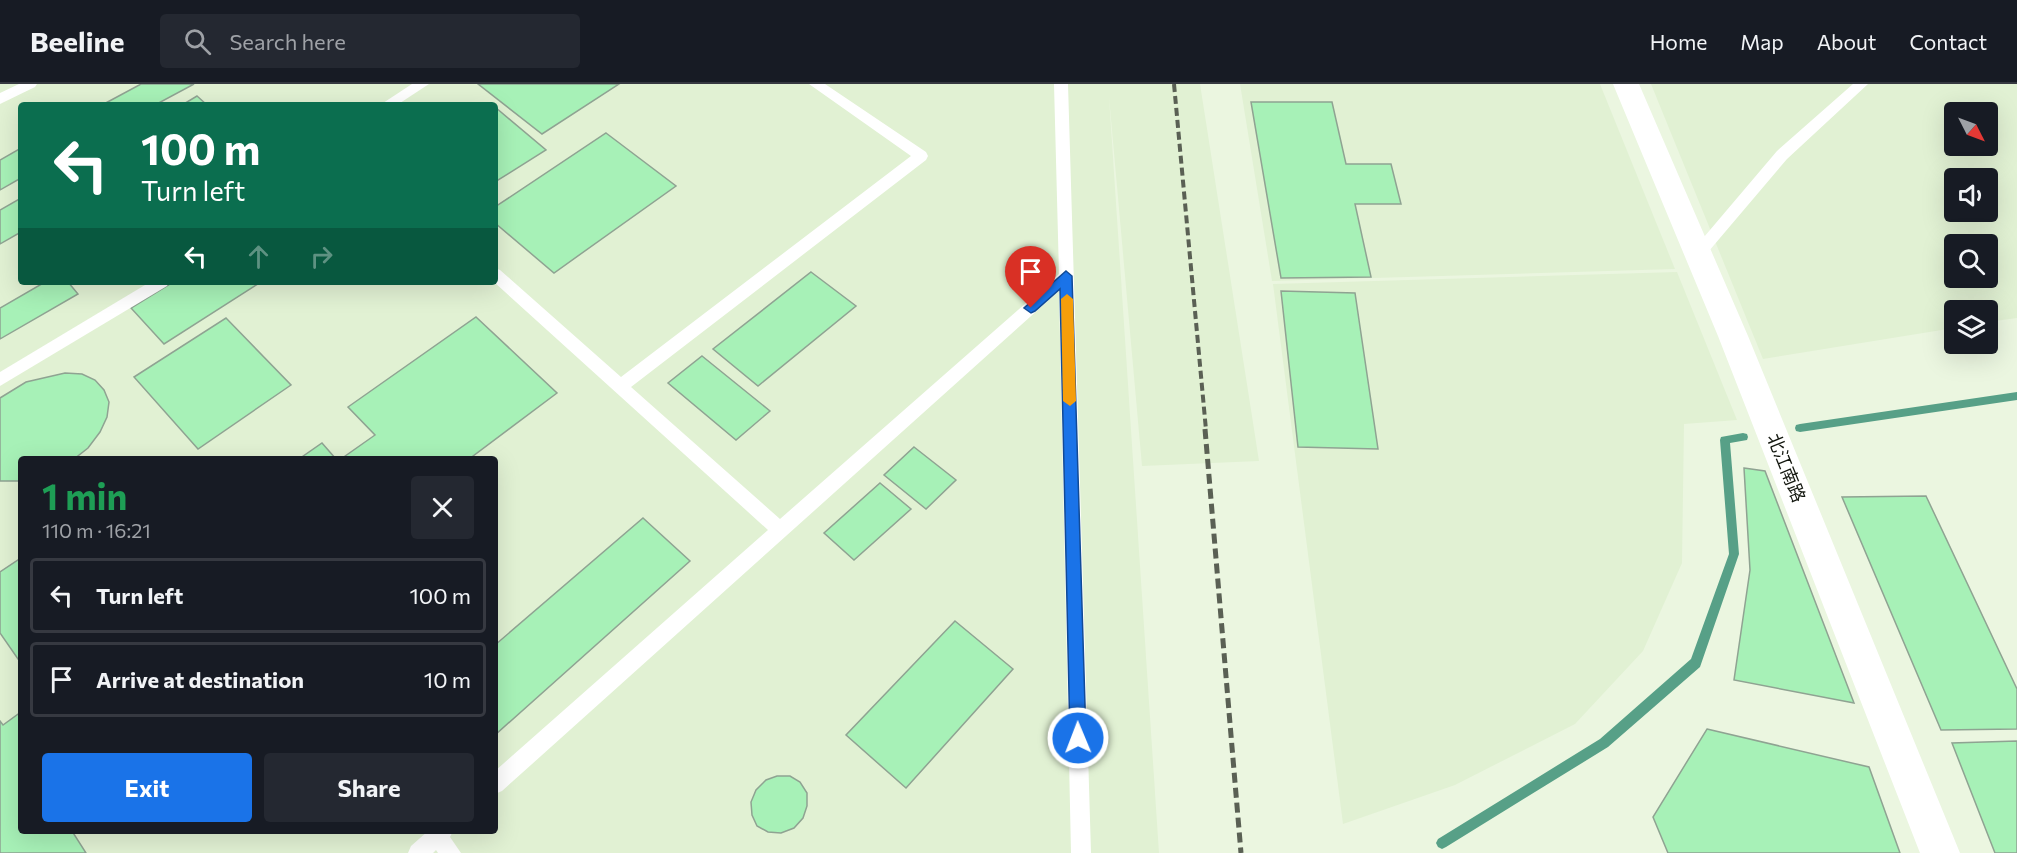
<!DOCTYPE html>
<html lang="en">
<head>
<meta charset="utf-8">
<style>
	:root { --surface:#171b24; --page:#242831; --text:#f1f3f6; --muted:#9ea1a6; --line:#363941; --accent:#1a73e8 }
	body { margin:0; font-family:Commissioner,"Noto Sans SC",sans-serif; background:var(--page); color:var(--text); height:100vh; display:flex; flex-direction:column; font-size:22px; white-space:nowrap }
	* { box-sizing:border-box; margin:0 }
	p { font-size:20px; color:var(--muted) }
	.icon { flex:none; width:33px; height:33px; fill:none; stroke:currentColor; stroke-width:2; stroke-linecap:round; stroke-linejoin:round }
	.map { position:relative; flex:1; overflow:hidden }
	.panel { position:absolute; left:18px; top:372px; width:480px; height:378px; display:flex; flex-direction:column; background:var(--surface); border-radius:6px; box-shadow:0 6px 24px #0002 }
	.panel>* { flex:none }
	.guide { position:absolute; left:18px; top:18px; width:480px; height:183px; border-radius:6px; box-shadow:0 6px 24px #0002; background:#0b6e4f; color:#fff; overflow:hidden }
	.needle { width:39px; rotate:132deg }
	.buttons { position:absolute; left:1944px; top:18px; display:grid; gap:12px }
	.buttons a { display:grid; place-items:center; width:54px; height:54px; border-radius:6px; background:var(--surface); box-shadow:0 6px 24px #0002; font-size:30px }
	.pin { position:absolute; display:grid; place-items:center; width:51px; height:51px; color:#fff; margin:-62px -26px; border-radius:50% 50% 50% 0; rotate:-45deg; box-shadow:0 0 6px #0007 }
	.pin .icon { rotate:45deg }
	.me { position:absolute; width:66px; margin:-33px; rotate:359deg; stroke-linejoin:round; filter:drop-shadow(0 0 4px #0008) }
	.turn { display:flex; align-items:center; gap:21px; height:126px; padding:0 24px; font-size:27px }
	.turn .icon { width:78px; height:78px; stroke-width:2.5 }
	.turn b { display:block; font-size:42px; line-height:51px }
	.lanes { display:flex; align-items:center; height:57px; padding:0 24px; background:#0003; justify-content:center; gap:30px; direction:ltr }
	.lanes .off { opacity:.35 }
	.round { display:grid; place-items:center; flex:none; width:63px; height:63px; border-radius:6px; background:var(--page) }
	.headline { display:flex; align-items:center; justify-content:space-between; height:102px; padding:0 24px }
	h1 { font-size:36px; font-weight:700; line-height:45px; color:#1e9e55 }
	.cta { display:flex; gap:12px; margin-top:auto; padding:12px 24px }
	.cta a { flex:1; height:69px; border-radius:6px; background:var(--accent); color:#fff; font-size:24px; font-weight:700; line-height:69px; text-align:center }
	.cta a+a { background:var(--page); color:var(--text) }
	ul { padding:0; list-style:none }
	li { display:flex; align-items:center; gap:18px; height:75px; margin:0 12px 9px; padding:0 12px; border:3px solid var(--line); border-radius:6px }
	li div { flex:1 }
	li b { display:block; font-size:22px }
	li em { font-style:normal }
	header { display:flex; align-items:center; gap:36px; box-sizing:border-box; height:84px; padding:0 30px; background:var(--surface); border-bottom:2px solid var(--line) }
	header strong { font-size:28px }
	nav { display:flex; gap:33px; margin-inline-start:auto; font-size:21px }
	.search { width:420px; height:54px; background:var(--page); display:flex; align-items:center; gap:15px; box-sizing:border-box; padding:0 21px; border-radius:6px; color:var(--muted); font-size:22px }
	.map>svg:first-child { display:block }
</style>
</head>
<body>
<header>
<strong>Beeline</strong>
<div class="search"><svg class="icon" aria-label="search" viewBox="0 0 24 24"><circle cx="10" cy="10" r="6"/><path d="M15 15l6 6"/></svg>Search here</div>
<nav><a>Home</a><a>Map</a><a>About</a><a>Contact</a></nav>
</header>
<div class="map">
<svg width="2017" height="769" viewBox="0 0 2017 769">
	<rect width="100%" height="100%" fill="#ebf6e0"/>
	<g fill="#e1f1d3" fill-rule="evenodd">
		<path d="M0 0H1200L1259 377 1142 382 1109 13 1159 769H0ZM21 21H495V198H21ZM21 375H495V747H21Z"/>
		<polygon points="1240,0 1600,0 1675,185 1272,197"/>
		<path d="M1651 0H2017V234L1988 238V226H1954V244L1763 275ZM1954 28H1988V62H1954ZM1954 94H1988V128H1954ZM1954 160H1988V194H1954Z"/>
		<polygon points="1677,188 1737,336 1684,340 1682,479 1643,567 1575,640 1455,701 1343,740 1273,200"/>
	</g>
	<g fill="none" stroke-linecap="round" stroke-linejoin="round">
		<g fill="#57a087" fill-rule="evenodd">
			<polygon points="2017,308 2017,316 1800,348 1796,347 1795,344 1796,341 1800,340"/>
			<polygon points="1743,349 1747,350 1748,353 1747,356 1730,359 1739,470 1700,583 1608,663 1446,763 1442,765 1438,763 1436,759 1438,755 1600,655 1691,575 1729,470 1720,356 1721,353"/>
		</g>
	</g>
	<g fill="#a7f1b7" stroke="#8fa392" stroke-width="1.5">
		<polygon points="141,0 194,0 155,21 102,21"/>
		<polygon points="478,0 619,0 542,50"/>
		<polygon points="197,12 207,21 182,21"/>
		<polygon points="1251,18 1332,18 1346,80 1391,80 1401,120 1355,120 1371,193 1281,194"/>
		<polygon points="495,23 546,66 495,98"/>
		<polygon points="606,49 676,102 554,189 495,139 495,123"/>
		<polygon points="21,64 21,94 0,106 0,76"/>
		<polygon points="21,114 21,148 0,160 0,126"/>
		<polygon points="811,188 856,222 758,302 713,265"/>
		<polygon points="45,198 68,198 78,210 0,255 0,224"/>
		<polygon points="173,198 261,198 164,260 131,224"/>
		<polygon points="1281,207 1355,209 1378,365 1298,363"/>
		<polygon points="476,233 557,309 469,375 341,375 375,351 348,323"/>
		<polygon points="226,234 291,301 198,365 134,293"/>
		<polygon points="702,272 770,327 736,356 668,299"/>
		<polygon points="65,289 82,290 95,296 104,306 109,318 107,333 100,348 88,364 74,375 21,375 21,397 0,397 0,314 26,298"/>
		<polygon points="322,359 336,375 299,375"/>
		<polygon points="914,363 956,396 926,425 884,391"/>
		<polygon points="1744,384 1765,387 1854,619 1734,596 1750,486"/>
		<polygon points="880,399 911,425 854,476 824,449"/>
		<polygon points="1926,412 2017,605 2017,645 1941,646 1842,413"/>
		<polygon points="643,434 690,477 495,651 495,561"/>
		<polygon points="21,474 21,573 18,575 0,549 0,488"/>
		<polygon points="955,537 1013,585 906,704 846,651"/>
		<polygon points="21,628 21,747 72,747 86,769 0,769 0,637 3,641"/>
		<polygon points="1707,645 1869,683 1900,769 1668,769 1653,733"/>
		<polygon points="2017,657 2017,769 1995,769 1952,659"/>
		<polygon points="777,692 790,692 800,698 807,709 807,722 803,734 794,744 781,749 768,748 757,742 752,731 751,718 756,706 766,696"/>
	</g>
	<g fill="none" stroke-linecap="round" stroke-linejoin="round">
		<g fill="#fff" fill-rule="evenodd">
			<polygon points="19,0 37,0 35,3 0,20 0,9"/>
			<polygon points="412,0 429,0 397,21 380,21"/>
			<polygon points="809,0 825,0 926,68 928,72 926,76 631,303 780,435 1059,190 1054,0 1068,0 1091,769 1071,769 1059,207 502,707 495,710 495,687 768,446 494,198 495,184 500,186 621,293 911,72"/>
			<polygon points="1853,0 1868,0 1787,75 1703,174 1693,174 1691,170 1693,166 1777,67"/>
			<polygon points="150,198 169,198 167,202 0,302 0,288"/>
			<polygon points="428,747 453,747 450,753 461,769 438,769 436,766 433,769 408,769 411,762"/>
		</g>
		<polygon fill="#fff" fill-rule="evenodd" points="1613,0 1639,0 1748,252 1960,769 1920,769 1718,252"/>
		<polyline stroke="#5a6054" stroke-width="4" stroke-dasharray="8 4" stroke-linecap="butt" points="1174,0 1206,346"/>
		<polyline stroke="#5a6054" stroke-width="5" stroke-dasharray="10 5" stroke-linecap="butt" points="1205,345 1241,769"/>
	</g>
	<polygon fill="#1a73e8" stroke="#114b97" stroke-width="1.5" points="1066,187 1072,192 1086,654 1084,659 1078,661 1073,659 1070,654 1060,205 1035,227 1031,229 1024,224"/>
	<polygon fill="#f59e0b" points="1067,210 1073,215 1076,317 1070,322 1063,317 1061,215"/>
	<g text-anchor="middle" stroke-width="5" stroke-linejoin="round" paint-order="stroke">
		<g font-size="18" fill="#12160e" stroke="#fff">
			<text transform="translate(1786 384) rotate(68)" y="6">北江南路</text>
		</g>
	</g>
</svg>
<div class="buttons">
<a><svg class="needle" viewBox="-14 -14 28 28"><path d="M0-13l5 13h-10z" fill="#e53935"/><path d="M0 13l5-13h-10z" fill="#9ea1a6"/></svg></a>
<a><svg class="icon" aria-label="sound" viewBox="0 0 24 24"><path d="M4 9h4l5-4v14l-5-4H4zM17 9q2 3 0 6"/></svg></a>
<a><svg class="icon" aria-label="search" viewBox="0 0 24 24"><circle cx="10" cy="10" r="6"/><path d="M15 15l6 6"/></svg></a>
<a><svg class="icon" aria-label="layers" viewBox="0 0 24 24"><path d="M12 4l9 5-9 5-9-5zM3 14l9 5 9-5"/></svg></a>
</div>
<div class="pin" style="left:1031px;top:224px;background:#d93025"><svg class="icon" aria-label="arrive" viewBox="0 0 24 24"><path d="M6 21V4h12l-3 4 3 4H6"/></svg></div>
<svg class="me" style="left:1078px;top:654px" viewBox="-20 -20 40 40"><circle r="17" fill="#1a73e8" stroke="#fff" stroke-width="3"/><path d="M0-11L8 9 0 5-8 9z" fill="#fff"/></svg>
<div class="guide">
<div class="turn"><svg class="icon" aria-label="left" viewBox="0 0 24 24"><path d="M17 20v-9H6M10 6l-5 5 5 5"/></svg><div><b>100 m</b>Turn left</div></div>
<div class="lanes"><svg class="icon" aria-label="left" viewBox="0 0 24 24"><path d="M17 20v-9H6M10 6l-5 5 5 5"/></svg><svg class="icon off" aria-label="ahead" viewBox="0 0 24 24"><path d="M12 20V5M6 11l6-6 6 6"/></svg><svg class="icon off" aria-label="right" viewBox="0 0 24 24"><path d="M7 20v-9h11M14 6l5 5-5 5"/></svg></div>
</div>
<section class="panel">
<div class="headline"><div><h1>1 min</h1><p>110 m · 16:21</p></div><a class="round"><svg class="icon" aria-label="close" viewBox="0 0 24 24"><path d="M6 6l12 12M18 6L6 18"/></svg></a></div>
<ul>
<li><svg class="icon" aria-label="left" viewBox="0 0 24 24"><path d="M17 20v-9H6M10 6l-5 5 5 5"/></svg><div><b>Turn left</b></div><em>100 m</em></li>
<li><svg class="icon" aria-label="arrive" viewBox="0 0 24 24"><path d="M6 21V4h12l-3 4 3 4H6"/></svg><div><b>Arrive at destination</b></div><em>10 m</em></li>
</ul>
<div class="cta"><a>Exit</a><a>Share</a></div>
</section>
</div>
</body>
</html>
